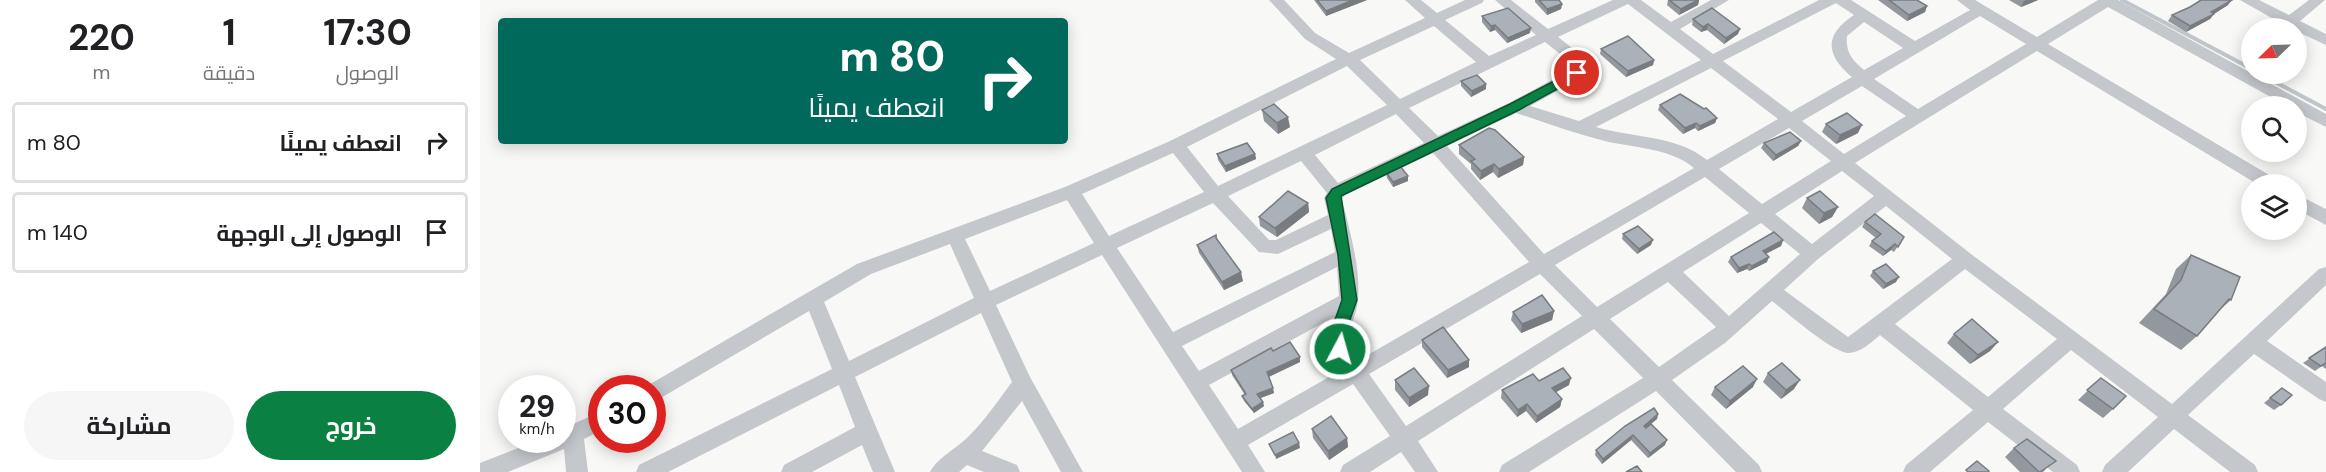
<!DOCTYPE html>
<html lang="ar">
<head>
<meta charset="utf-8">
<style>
	:root { --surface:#fff; --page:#f6f6f6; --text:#202124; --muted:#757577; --line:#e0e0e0; --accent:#0b8043 }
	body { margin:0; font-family:"DM Sans",Cairo,sans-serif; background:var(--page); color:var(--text); direction:rtl; height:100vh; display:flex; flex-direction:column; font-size:22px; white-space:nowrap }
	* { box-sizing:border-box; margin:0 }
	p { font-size:20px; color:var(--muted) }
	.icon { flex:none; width:33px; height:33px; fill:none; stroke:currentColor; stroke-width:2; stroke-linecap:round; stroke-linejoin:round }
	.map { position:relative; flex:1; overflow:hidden; direction:ltr }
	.drawer { display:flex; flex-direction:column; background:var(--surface); width:480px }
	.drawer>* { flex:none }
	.top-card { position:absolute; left:18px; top:18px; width:570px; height:126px; border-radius:6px; box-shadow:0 3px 15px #0003; direction:rtl; background:#00695c; color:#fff; overflow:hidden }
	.needle { width:39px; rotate:247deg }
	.controls { position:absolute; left:1761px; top:18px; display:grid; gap:12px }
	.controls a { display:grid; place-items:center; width:66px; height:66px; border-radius:50%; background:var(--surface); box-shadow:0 3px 15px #0003; font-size:30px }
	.speed { position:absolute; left:18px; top:375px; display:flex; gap:12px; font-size:30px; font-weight:700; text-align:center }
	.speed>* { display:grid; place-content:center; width:78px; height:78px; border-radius:50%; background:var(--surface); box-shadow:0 3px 15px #0003; line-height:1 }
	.speed small { font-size:15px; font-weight:400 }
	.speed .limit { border:9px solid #d22; background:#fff; color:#111 }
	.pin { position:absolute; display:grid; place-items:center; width:51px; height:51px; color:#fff; margin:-26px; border:3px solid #fff; border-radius:50%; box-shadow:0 2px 6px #0007 }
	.me { position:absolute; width:66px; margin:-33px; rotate:6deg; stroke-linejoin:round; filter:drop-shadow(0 0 4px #0008) }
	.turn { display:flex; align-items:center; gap:21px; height:126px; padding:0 24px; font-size:27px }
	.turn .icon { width:78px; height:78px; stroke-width:2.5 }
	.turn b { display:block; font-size:42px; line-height:51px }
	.eta { display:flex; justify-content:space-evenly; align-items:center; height:102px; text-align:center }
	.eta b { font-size:36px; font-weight:700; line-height:42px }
	.cta { display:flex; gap:12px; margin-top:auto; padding:12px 24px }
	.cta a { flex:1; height:69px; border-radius:36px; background:var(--accent); color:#fff; font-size:24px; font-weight:700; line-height:69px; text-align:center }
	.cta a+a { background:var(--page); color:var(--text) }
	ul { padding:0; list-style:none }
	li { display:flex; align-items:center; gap:18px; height:81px; margin:0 12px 9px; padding:0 12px; border:3px solid var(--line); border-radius:6px }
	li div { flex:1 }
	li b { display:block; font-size:22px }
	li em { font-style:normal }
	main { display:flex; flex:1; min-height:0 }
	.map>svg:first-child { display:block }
</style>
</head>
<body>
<main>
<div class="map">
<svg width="1846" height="472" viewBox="0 0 1846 472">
	<rect width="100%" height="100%" fill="#f8f8f6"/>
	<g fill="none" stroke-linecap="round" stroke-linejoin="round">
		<g stroke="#bec6cc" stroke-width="4">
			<polyline points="1642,0 1772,69"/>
			<polyline points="1780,74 1846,109"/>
		</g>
		<g fill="#c4c7cb" fill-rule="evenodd">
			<path d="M789 0H804L835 33 869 53 945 18 925 0H941L957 13 985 0H1004L1002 3 965 20 1009 56 1056 35 1015 0H1031L1068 29 1133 0H1161L1191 22 1231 0H1249L1200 29 1233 54 1339 0H1371L1435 41 1490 10 1477 0H1495L1557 37 1618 0H1638L1846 114V127L1816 112V106H1807L1628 7 1568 44 1796 179 1798 184H1777L1557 51 1375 163 1491 254 1692 404 1839 269 1846 267V285L1787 341 1846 382V402L1839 399 1774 354 1708 415 1775 465 1778 472H1750L1694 429 1648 472H1622L1625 465 1678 417 1591 350 1523 409 1597 465 1600 472H1573L1508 422 1450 472H1423L1426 465 1493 410 1400 335C1392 342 1380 353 1368 353 1353 353 1306 312 1292 301L1245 343 1192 380 1279 465 1282 472H1256L1176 391 1049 472H1019L1022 465 1163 378 1114 329 938 441 958 472H935L921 452 890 472H860L863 465 910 436 873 384 768 445 785 472H762L622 255 516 305 550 377 603 472H581L542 401 502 451 537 465 540 472H504L487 465 479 472H450C457 458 477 448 488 437 505 420 518 401 532 382L501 313 375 377 415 472H393L382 445 332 472H301L304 465 375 427 359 385 188 472H156L159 465 352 369 329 311 179 399 172 402V388H164L165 387 377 264 585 187 690 141 856 59 825 39ZM1356 3 1374 15C1344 35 1345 54 1372 77L1311 112 1243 61ZM1148 4 1221 60 1099 121 1050 106 1103 77 1107 68 1101 55 1078 37ZM1500 16 1546 44 1438 109 1394 79ZM1384 22 1423 48 1384 70C1373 61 1365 52 1367 36ZM954 26 996 62 920 99 880 60ZM1065 42 1089 61 1090 70 1029 103 958 136 929 108ZM867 66 907 105 738 186 707 147ZM1231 68 1298 119 1227 160C1196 135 1153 138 1116 127ZM1382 86 1426 116 1364 154 1322 121ZM1036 113C1064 122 1092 133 1121 140 1151 148 1189 147 1214 168L1064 254 967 146ZM916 114 944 143 858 183 835 155ZM1309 128 1351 161 1282 204 1239 169ZM693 153 724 192 629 236 602 194ZM953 153 1049 262 879 360C859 332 876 326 878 299 881 268 869 229 862 199L865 195ZM821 161 847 193 844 198 848 215 796 240H789L748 196ZM1362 171 1394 196 1332 244 1295 214ZM1225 177 1269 213 1117 307 1075 265ZM587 200 614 243 510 291 485 239ZM733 203 779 252 798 254 851 229 855 252 693 332 637 248ZM1406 206 1472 259 1368 337 1304 290 1338 259ZM1281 223 1320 254 1249 316 1203 272ZM470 244 494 298 369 361 344 302 391 274ZM857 267 859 296 719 371 702 346ZM1485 269 1577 339 1508 397 1415 324ZM1060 274 1102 316 926 426 889 374ZM1188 282 1236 327 1179 367 1130 319ZM854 317C847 339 850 351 863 369L758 429 729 385Z"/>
			<polygon points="1760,0 1779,0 1809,15 1829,0 1845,0 1820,21 1846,34 1846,45 1816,31 1816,28 1804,25"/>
			<polygon points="1816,194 1846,209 1846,225 1816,209"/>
			<polygon points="122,411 122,430 104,439 108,472 86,472 84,449 28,472 0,472 0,463 59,440 82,440 82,429"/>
		</g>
	</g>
	<g fill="#93989e">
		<polygon points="834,0 887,0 846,16"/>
		<polygon points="1055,0 1079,0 1082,4 1081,9 1067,15 1055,2"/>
		<polygon points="1188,0 1219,0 1218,5 1199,15 1187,5"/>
		<polygon points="1398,0 1437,0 1447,6 1445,12 1427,21"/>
		<polygon points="1529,0 1558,0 1541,7"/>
		<polygon points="1748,5 1734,14 1730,19 1706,32 1688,21 1692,15"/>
		<polygon points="1002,16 1050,33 1027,43 1015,30 1010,32 1002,22"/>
		<polygon points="1213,19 1258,34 1244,44 1227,30 1221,32 1212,25"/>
		<polygon points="1121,49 1174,60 1173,65 1146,77 1120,54"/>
		<polygon points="981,81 1006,84 1006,89 991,97 981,86"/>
		<polygon points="1180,105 1237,118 1235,123 1218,131 1215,128 1203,134 1178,110"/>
		<polygon points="782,110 810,127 798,134 784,121"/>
		<polygon points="1346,124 1378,133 1356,144 1342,132"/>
		<polygon points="1321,141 1318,146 1293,161 1281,148 1284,143"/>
		<polygon points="979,145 1044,157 1043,165 1018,178 1013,172 1000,180 991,169 991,164 979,154"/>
		<polygon points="737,154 775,154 776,159 746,172 738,160"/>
		<polygon points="906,172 928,181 913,187 907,178"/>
		<polygon points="1327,198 1358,207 1352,217 1339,224 1322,208"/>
		<polygon points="828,203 829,212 797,237 780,226 779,217"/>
		<polygon points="1385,222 1424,237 1414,252 1411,250 1403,256 1389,246 1392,241 1396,238 1382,227"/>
		<polygon points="1143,234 1171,245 1157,254 1142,239"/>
		<polygon points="736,235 738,240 763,281 744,290 719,253 717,245"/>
		<polygon points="1303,240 1301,246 1286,254 1287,262 1269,271 1267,269 1257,273 1248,262 1251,257"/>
		<polygon points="1711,255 1751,300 1735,314 1717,336 1701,350 1659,323 1686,294 1696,269"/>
		<polygon points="1393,271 1416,282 1403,289 1390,276"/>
		<polygon points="1074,311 1072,320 1041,333 1031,320 1033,312"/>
		<polygon points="1474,334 1518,342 1510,351 1490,364 1467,343"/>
		<polygon points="942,340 989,367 967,378 942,347"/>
		<polygon points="1846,347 1846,369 1842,366 1835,371 1823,363"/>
		<polygon points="793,351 820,362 789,377 794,393 780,398 784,406 774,413 764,401 762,396 765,395 752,375 751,370"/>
		<polygon points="1288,373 1314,389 1301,399 1283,382"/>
		<polygon points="1621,378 1633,409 1623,418 1598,400"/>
		<polygon points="915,380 948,395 929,407 915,390"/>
		<polygon points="1059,381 1089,385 1076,392 1082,399 1080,407 1056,423 1046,411 1037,417 1021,398 1022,390"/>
		<polygon points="1235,387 1273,387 1246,409 1231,395"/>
		<polygon points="1802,388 1801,405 1794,410 1784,403"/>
		<polygon points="1178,414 1177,419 1170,424 1185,445 1168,458 1151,440 1122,464 1115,455 1116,450"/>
		<polygon points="832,429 867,438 868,447 849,460 833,438"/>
		<polygon points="1534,448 1566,469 1563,472 1540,472 1525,457"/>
	</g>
	<g fill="#787c81">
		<polygon points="873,0 887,0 846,16 846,11"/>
		<polygon points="1218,0 1219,0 1218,5 1199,15 1201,9"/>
		<polygon points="1547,0 1558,0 1541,7 1544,1"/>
		<polygon points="1752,0 1748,5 1729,17 1734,14 1730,19 1706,32 1710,26"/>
		<polygon points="1082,4 1081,9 1067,15 1067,9"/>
		<polygon points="1447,6 1445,12 1427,21 1429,15"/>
		<polygon points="1228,24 1227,30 1221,32 1223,27"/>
		<polygon points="1015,25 1015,30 1010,32 1011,26"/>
		<polygon points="1051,28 1050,33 1027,43 1028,38"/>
		<polygon points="1260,29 1258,34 1244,44 1246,38"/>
		<polygon points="1174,60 1173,65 1146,77 1148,71"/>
		<polygon points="1006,84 1006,89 991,97 992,91"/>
		<polygon points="808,117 810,127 798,134 797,123"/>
		<polygon points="1237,118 1235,123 1218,131 1220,126"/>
		<polygon points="1216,123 1215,128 1203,134 1205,128"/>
		<polygon points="1382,125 1378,133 1356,144 1360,135"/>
		<polygon points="1321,141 1318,146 1293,161 1296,155"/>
		<polygon points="775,154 776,159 746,172 745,166"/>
		<polygon points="1044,157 1043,165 1018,178 1019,169"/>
		<polygon points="1014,164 1013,172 1000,180 1001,171"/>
		<polygon points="928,176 928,181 913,187 913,182"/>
		<polygon points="828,203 829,212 797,237 795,228"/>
		<polygon points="1358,207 1352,217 1339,224 1344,213"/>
		<polygon points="1173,240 1171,245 1157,254 1159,249"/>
		<polygon points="1303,240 1301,246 1281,256 1283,251"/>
		<polygon points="1415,244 1411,250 1403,256 1406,251"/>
		<polygon points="1289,257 1287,262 1269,271 1272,266"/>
		<polygon points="1269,264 1267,269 1257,273 1259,268"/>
		<polygon points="761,272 763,281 744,290 742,282"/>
		<polygon points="1419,277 1416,282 1403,289 1406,284"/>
		<polygon points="1074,311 1072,320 1041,333 1042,324"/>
		<polygon points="1518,342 1510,351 1490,364 1498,355"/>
		<polygon points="820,357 820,362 788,377 787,372"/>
		<polygon points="989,360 989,367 967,378 968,370"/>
		<polygon points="1091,378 1089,385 1071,395 1072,388"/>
		<polygon points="1277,379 1273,387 1246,409 1250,401"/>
		<polygon points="1320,380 1314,389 1301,399 1306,390"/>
		<polygon points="949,386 948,395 929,407 929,398"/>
		<polygon points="793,388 794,393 778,399 777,394"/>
		<polygon points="1082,399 1080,407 1056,423 1057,416"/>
		<polygon points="783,402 784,406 774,413 772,409"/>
		<polygon points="1047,404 1046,411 1037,417 1038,410"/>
		<polygon points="1178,414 1177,419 1163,431 1164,426"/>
		<polygon points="1153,435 1151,440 1122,464 1123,459"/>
		<polygon points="867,438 868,447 849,460 848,451"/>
		<polygon points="1187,440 1185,445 1168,458 1170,453"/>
		<polygon points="819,443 820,448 796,459 795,455"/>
	</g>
	<g fill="#abb1b8" stroke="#787c81" stroke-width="1.5">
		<polygon points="837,0 873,0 846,11"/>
		<polygon points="1059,0 1079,0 1082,4 1067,9"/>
		<polygon points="1189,0 1218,0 1201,9"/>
		<polygon points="1409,0 1437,0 1447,6 1429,15"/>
		<polygon points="1721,0 1752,0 1731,12 1734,14 1710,26 1692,15 1710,7"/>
		<polygon points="1028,8 1051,28 1028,38 1015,25 1011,26 1002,16"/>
		<polygon points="1232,8 1260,29 1246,38 1228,24 1223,27 1213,19"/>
		<polygon points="1148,36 1174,60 1148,71 1121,49"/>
		<polygon points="997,75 1006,84 992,91 981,81"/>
		<polygon points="1200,94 1224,109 1226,108 1237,118 1220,126 1216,123 1205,128 1180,105"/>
		<polygon points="794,104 808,117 797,123 782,110"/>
		<polygon points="1367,113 1382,125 1360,135 1346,124"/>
		<polygon points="1009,128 1015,130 1044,157 1019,169 1014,164 1001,171 991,161 995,159 979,145"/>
		<polygon points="1310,132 1321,141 1296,155 1284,143"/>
		<polygon points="767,143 775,154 745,166 737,154"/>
		<polygon points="920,166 928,176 913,182 906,172"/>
		<polygon points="808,191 828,203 795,228 779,217"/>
		<polygon points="1340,191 1358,207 1344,213 1327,198"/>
		<polygon points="1395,214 1424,237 1418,247 1415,244 1406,251 1392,241 1401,234 1385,222"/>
		<polygon points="1158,226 1173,240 1159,249 1143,234"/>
		<polygon points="1294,232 1303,240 1283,251 1289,257 1272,266 1269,264 1259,268 1251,257"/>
		<polygon points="736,235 736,238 761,272 742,282 717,245"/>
		<polygon points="1711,255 1760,277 1751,300 1749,299 1717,336 1674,309 1701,280"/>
		<polygon points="1406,264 1419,277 1406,284 1393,271"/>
		<polygon points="1062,295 1074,311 1042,324 1033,312"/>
		<polygon points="1492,319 1518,342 1498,355 1474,334"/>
		<polygon points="963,327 989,360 968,370 942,340"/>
		<polygon points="810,342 820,357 787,372 793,388 777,394 783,402 772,409 762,396 766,394 751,370 791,348 793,351"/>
		<polygon points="1846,347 1846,363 1841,366 1829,358"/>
		<polygon points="1302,363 1320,380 1306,390 1288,373"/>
		<polygon points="1263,366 1277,379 1250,401 1235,387"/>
		<polygon points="934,368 949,386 929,398 915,380"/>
		<polygon points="1083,368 1091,378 1072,388 1082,399 1057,416 1047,404 1038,410 1022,390 1053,374 1059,381"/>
		<polygon points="1621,378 1646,396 1633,409 1607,390"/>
		<polygon points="1802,388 1812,395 1801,405 1790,398"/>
		<polygon points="1174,408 1178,414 1164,426 1166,428 1171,424 1187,440 1170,453 1153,435 1123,459 1116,450 1145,426"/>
		<polygon points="851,416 867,438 848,451 832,429"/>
		<polygon points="813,432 819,443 795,455 789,444"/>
		<polygon points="1547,439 1576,461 1560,472 1559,472 1534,448"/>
		<polygon points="1497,461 1509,471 1508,472 1488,472 1486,470"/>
		<polygon points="1157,466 1162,472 1146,472"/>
	</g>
	<polygon fill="#0b8043" stroke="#07532c" stroke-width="1.5" points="1097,69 1101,70 1101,76 1039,110 861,196 877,300 866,331 867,349 865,354 860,356 854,354 851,331 862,300 858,255 846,198 852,189 1030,104"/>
</svg>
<div class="controls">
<a><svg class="needle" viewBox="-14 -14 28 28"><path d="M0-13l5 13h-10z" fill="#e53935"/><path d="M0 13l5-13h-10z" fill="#757577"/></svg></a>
<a><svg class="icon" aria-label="search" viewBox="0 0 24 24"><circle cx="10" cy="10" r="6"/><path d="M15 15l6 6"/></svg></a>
<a><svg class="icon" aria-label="layers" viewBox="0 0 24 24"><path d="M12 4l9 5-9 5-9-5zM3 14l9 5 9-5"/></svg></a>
</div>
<div class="speed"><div>29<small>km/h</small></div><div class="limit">30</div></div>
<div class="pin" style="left:1097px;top:73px;background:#d93025"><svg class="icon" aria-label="arrive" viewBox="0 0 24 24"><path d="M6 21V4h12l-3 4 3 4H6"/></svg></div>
<svg class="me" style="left:860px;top:349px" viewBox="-20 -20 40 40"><circle r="17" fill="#0b8043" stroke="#fff" stroke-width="3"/><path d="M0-11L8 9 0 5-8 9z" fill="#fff"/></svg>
<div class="top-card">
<div class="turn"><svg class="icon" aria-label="right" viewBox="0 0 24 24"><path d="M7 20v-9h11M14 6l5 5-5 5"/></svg><div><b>80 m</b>انعطف يمينًا</div></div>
</div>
</div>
<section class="drawer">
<div class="eta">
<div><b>17:30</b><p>الوصول</p></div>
<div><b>1</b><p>دقيقة</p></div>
<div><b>220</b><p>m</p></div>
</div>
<ul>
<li><svg class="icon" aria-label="right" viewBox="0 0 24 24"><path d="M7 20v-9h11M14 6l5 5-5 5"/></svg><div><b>انعطف يمينًا</b></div><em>80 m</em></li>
<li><svg class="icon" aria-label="arrive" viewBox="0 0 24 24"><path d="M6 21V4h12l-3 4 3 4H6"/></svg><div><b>الوصول إلى الوجهة</b></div><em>140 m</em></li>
</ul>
<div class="cta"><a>خروج</a><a>مشاركة</a></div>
</section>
</main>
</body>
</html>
